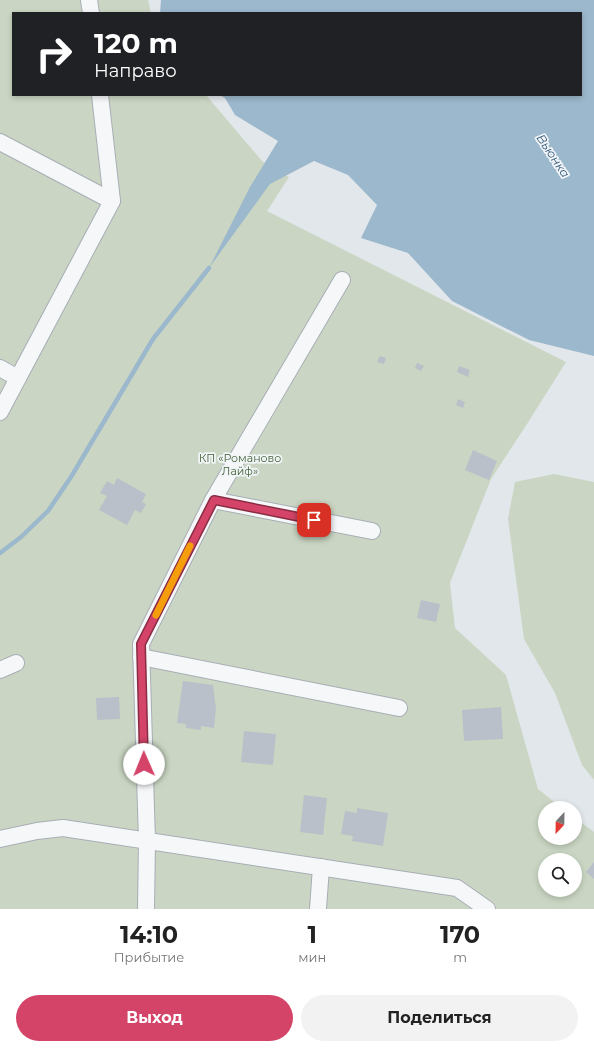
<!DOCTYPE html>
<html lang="ru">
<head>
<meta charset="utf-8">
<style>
	:root { --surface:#fff; --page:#f2f2f2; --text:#222; --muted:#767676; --accent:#d44468 }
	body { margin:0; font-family:Montserrat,sans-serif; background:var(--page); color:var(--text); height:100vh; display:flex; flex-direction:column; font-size:15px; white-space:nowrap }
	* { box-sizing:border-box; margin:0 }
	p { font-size:13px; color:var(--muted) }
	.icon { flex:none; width:22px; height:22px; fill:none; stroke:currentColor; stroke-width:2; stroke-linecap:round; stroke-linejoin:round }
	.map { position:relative; height:909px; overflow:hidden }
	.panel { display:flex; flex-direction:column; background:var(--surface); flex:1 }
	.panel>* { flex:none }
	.guide { position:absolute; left:12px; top:12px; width:570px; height:84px; border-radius:0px; box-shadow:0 2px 6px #0003; background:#202124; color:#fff; overflow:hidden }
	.needle { width:26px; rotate:202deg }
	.buttons { position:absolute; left:538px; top:801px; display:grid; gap:8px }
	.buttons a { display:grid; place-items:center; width:44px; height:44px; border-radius:50%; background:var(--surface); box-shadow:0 2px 6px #0003; font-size:20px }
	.pin { position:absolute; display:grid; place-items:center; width:34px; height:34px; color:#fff; margin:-17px; border-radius:8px; box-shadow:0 2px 6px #0006 }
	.me { position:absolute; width:44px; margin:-22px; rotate:359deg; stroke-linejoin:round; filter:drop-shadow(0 0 3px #0008) }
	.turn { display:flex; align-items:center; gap:14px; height:84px; padding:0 16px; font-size:18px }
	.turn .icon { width:52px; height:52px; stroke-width:2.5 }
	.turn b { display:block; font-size:28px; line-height:34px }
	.eta { display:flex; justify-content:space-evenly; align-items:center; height:68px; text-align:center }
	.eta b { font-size:24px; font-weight:700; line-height:28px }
	.cta { display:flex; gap:8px; margin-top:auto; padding:8px 16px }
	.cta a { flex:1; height:46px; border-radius:24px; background:var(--accent); color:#fff; font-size:16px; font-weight:700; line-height:46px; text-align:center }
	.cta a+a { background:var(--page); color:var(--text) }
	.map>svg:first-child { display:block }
</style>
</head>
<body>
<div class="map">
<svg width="594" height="909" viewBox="0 0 594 909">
	<rect width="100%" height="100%" fill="#e2e7eb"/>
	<g fill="#cad6c3" fill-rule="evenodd">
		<path d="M0 0H148L151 13H13V95H206L262 161 289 177 267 211 566 362 527 424 491 479 450 583 455 628 506 675 538 789 562 808H545V838H575V818L594 832V909H0ZM545 860H575V890H545Z"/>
		<polygon points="554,474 594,482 594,780 582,765 555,693 524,639 508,519 515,482"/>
	</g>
	<polygon fill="#9cb8cc" points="161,0 594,0 594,356 529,340 452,301 408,253 361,238 377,205 348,175 314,161 270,184 209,268 250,187 278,141 235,115 225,98 220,95 581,95 581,13 160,13"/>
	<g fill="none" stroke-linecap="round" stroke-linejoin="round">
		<polyline stroke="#9cb8cc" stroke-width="4.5" points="0,553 21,537 48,511 71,477 153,339 209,268"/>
	</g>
	<g fill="#b9c0c9">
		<polygon points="380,356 386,358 384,364 377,362"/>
		<polygon points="417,363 424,366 421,371 415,368"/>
		<polygon points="459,366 470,370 468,377 457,372"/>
		<polygon points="458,399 465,402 463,408 456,405"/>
		<polygon points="473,450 497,461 489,480 465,470"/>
		<polygon points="117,478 146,494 142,502 146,504 141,513 135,510 127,525 99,510 107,496 100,493 107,481 114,485"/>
		<polygon points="421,600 440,604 436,622 417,618"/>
		<polygon points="183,681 213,685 216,709 214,728 201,726 201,730 186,728 186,724 177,723"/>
		<polygon points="119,697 120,719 97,720 96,698"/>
		<polygon points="501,707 503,739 464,741 462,710"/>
		<polygon points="244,731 276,734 273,765 241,762"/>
		<polygon points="304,795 327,798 323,835 300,832"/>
		<polygon points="357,808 388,813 383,846 352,841 353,836 341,834 345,811 357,813"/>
		<polygon points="594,862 594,879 586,872"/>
	</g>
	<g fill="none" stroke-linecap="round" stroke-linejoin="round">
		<defs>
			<g id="minor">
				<polyline points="89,0 91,13"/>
				<polyline points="100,95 112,201"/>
				<polyline points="0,142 112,201 0,412"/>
				<polyline points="0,368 18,378"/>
				<polyline points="213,500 372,531"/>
				<polyline points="141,657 399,708"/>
				<polyline points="0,670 16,663"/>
				<polyline points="0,839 37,831 63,828 457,888 487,909"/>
				<polyline points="146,909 147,841 141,644 213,500 342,280"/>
				<polyline points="318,909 321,867"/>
			</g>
		</defs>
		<use href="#minor" stroke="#a7aeb6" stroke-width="18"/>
		<use href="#minor" stroke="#f6f7f9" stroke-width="16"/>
	</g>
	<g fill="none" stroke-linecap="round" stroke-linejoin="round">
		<defs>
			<polyline id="route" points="144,764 141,644 214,500 314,520"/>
		</defs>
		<use href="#route" stroke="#8a2c44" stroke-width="10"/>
		<use href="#route" stroke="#d44468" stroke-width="7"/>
		<polyline stroke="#f59e0b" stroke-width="7" points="156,615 190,546"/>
	</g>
	<g text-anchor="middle" stroke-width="3.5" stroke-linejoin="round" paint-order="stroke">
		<g font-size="11" fill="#426136" stroke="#f2f5f8">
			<text x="240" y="462">КП «Романово<tspan x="240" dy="13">Лайф»</tspan></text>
		</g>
		<g font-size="12" font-style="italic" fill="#32597a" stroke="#f2f5f8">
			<text transform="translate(553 156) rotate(56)" y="4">Вьюнка</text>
		</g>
	</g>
</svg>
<div class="buttons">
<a><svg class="needle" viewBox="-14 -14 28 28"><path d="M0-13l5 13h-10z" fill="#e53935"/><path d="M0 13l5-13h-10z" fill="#767676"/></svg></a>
<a><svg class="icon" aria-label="search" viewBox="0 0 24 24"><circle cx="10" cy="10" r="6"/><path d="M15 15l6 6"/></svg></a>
</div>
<div class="pin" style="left:314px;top:520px;background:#d93025"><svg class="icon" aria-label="arrive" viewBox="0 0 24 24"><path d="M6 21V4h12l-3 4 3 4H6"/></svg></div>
<svg class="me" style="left:144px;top:764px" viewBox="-20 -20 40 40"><circle r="19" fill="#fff"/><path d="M0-13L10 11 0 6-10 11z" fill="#d44468"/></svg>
<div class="guide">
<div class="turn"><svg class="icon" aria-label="right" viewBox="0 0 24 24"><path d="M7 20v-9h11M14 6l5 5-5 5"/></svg><div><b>120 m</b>Направо</div></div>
</div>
</div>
<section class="panel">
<div class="eta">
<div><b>14:10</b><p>Прибытие</p></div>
<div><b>1</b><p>мин</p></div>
<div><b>170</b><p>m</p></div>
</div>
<div class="cta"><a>Выход</a><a>Поделиться</a></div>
</section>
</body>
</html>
